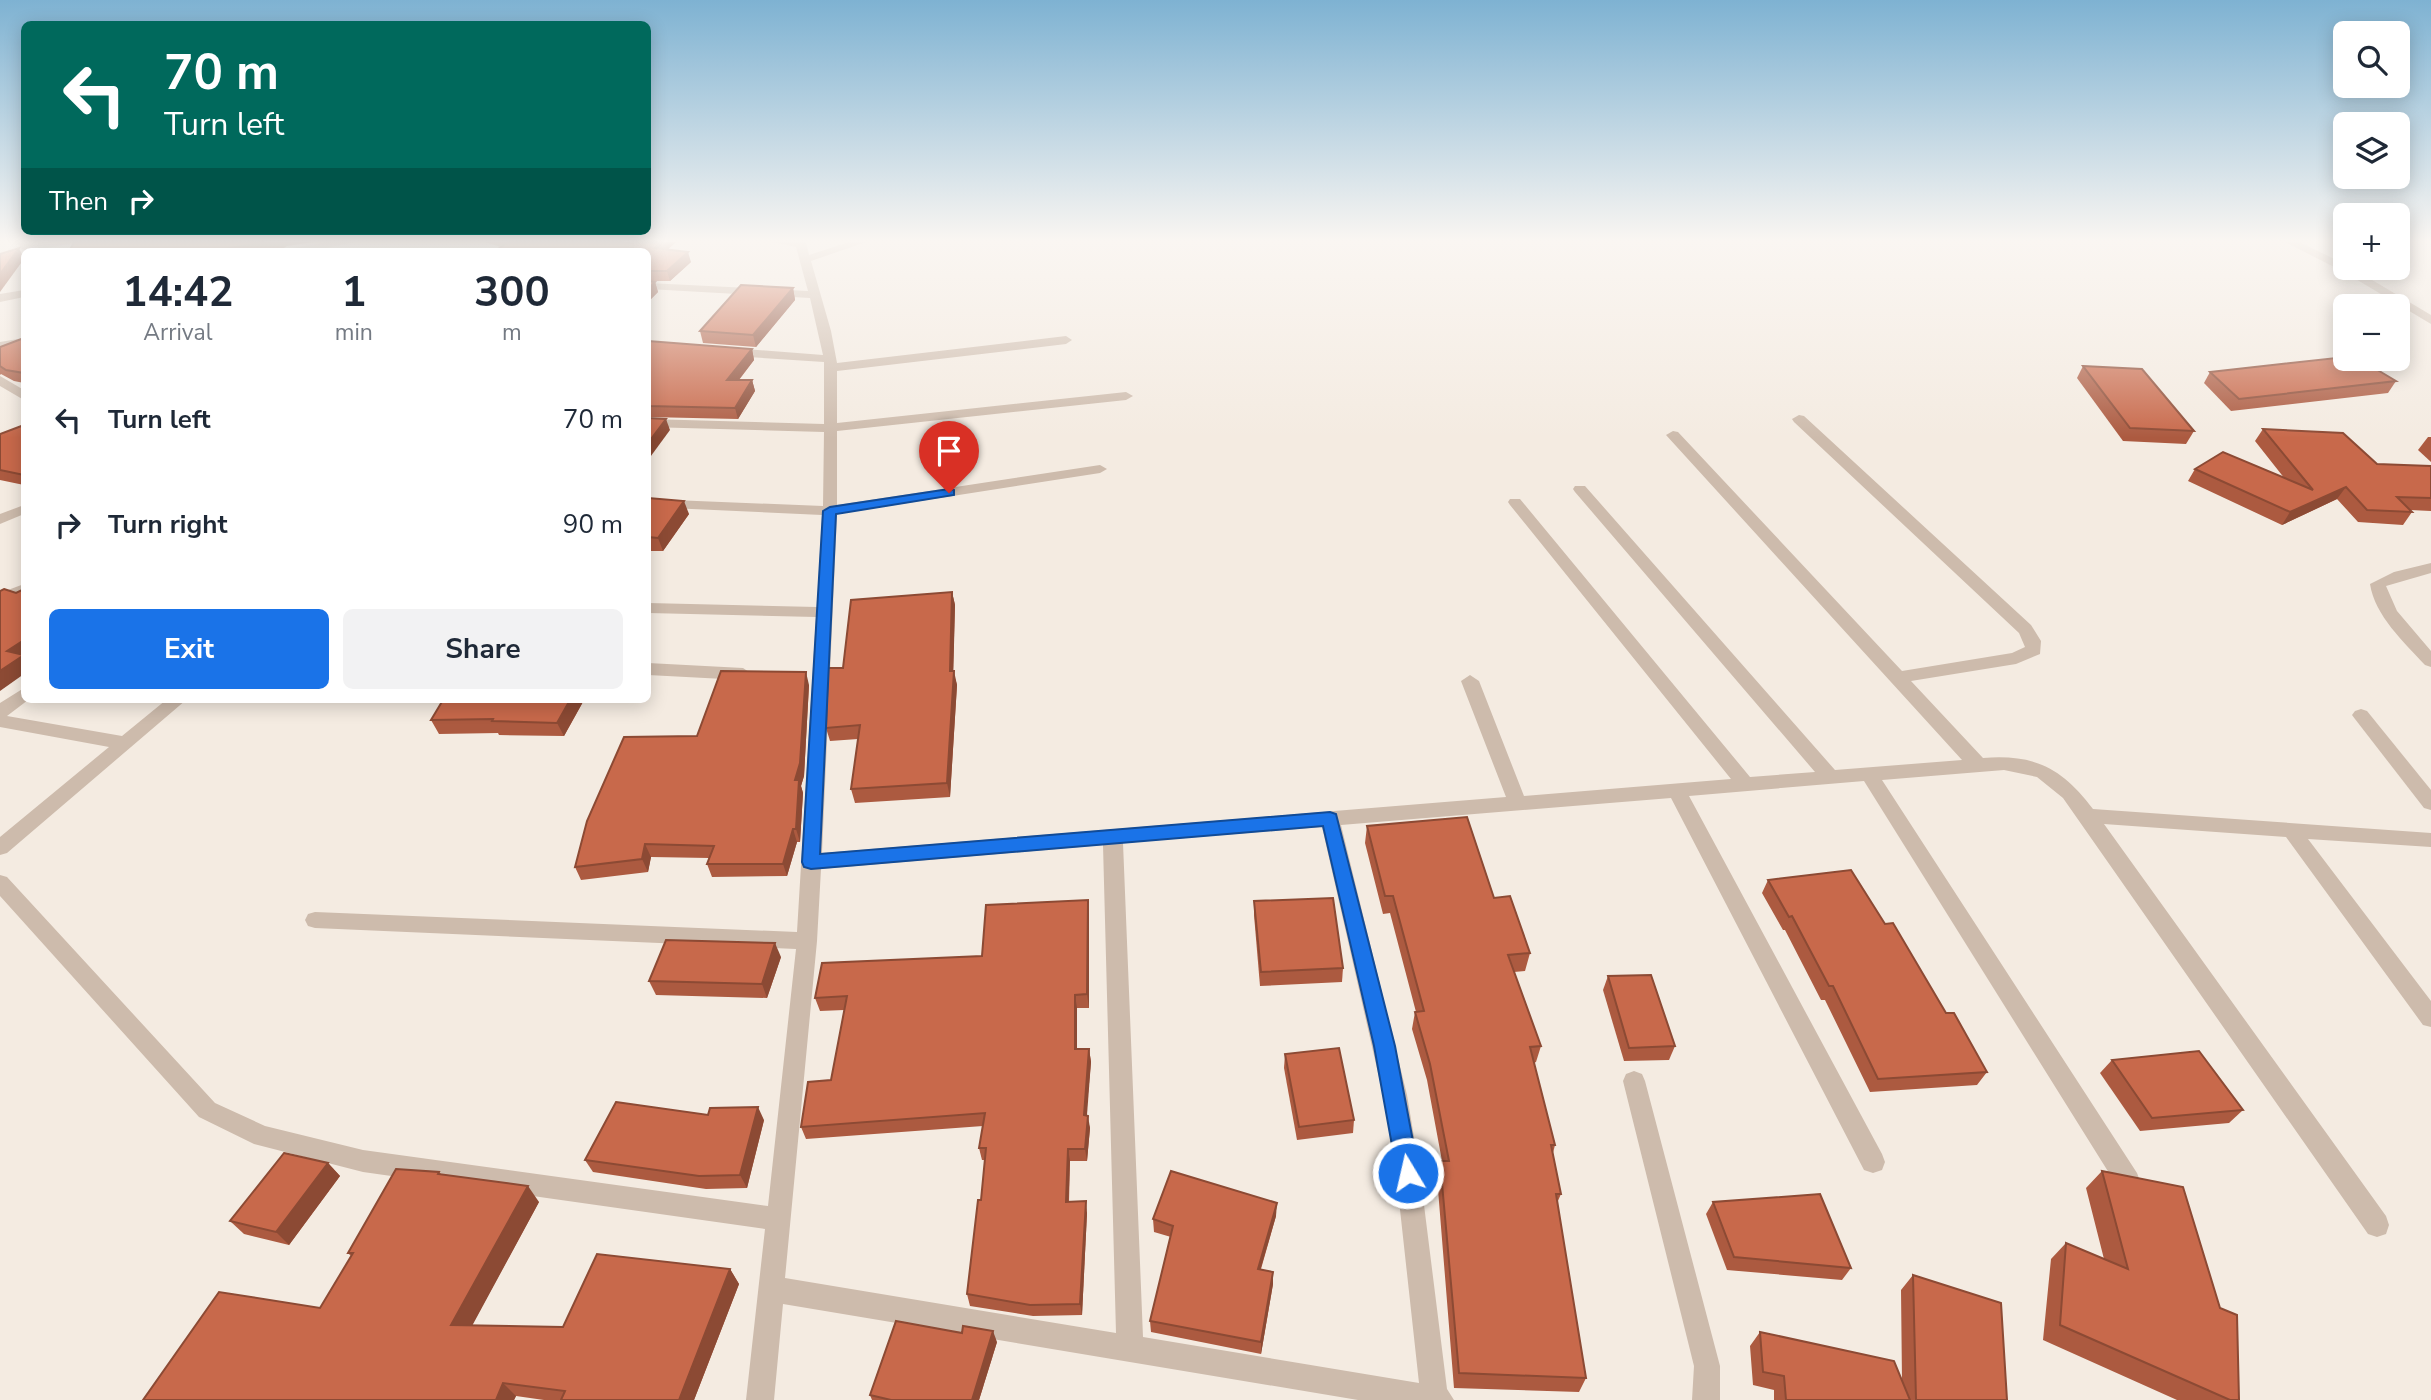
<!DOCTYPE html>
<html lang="en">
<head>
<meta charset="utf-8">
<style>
	:root { --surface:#fff; --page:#f2f2f3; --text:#1f2937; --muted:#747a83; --accent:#1a73e8 }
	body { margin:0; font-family:"Nunito Sans",sans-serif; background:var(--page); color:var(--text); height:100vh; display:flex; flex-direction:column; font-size:26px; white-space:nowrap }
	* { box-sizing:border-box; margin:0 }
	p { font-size:23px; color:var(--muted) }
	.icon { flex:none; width:38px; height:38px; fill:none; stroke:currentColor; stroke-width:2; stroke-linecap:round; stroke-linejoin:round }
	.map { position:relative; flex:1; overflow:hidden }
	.details { position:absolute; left:21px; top:248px; width:630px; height:455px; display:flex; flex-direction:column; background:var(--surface); border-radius:10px; box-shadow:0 4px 18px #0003 }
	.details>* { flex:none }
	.guide { position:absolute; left:21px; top:21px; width:630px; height:214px; border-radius:10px; box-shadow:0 4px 18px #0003; background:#00695c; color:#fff; overflow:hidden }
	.fabs { position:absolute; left:2333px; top:21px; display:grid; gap:14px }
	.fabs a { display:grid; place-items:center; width:77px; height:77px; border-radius:10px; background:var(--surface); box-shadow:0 4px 18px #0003; font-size:35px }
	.pin { position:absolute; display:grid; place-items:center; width:60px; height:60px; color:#fff; margin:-72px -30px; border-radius:50% 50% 50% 0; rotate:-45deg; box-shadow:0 0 7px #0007 }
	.pin .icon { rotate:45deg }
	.me { position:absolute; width:77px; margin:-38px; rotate:351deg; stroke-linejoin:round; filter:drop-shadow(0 0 5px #0008) }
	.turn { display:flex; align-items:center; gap:24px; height:147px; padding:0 28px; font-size:32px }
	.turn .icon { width:91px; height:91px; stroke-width:2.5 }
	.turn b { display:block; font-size:49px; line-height:60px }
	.then { display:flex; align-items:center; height:66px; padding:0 28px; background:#0003; gap:14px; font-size:26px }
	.eta { display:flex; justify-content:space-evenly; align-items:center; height:119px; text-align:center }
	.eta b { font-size:42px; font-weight:700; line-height:49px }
	.button { display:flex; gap:14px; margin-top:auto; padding:14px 28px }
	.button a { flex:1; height:80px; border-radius:10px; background:var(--accent); color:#fff; font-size:28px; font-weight:700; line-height:80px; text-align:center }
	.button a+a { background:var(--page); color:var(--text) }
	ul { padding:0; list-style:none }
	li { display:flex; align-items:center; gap:21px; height:105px; padding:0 28px }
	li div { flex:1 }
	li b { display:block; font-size:26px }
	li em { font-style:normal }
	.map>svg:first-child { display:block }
</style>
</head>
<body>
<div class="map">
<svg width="2431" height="1400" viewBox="0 0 2431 1400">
	<rect width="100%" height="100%" fill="#f4ebe1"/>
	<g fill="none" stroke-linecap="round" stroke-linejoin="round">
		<g fill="#cdbbac" fill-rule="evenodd">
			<polygon points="17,242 31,245 79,242 31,251 21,249"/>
			<polygon points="328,242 355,242 308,252 281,252 287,249"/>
			<path d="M773 242H806L809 255 849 242H866L811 261 831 331 837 363 1066 336 1072 340 1066 344 837 371V423L1126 392 1133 396 1126 400 837 431V505L1100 465 1107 469 1100 473 837 514 822 853 1506 797 1461 681 1470 675 1479 681 1524 796 1731 779 1510 505 1508 502 1510 499H1520L1750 777 1815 772 1575 492 1573 489 1575 486H1585L1835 770 1962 760 1666 435 1673 431 1678 432 1902 671 2012 653 2025 647 2019 633 1794 422 1792 419 1799 415 1804 416 2031 625 2041 641 2040 654 2016 664 1911 681 1983 758C2035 754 2062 768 2093 809L2431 833V847L2308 839 2431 1001V1027L2423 1025 2286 837 2104 824 2386 1216 2389 1225 2386 1234 2377 1237 2368 1234 2063 798 2037 777 2004 770 1882 780 2137 1173 2140 1181 2137 1189 2128 1193 2119 1189 1864 781 1689 796 1882 1154 1885 1162 1882 1170 1873 1173 1864 1170 1671 798 1341 825 1407 1095 1420 1173 1447 1389 1454 1400H1358L783 1304 774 1400H746L765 1229 363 1172 254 1144 199 1117 0 896V875L7 877 215 1103 265 1126 363 1150 768 1206 796 949 315 928 308 926 305 920 308 914 315 912 797 932 816 617 648 613V603L817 607 822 515 648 507V499L823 506 824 432 648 427V419L824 424V362L732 356 726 352 732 348 823 355 810 298 648 289V283L808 291 796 247ZM1322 827 1383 1095 1396 1173 1419 1383 1143 1337 1123 843ZM1103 845 1116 1333 785 1278 817 941 821 869Z"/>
			<polygon points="2285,242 2299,242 2345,264 2345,268 2352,268 2431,315 2431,324 2344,272"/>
			<polygon points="24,290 24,297 0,302 0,294"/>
			<polygon points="24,338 24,346 0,350 0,342"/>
			<polygon points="0,376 24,390 24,400 0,386"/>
			<polygon points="24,505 24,514 0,524 0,514"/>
			<path d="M2431 563V573L2386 586 2397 611 2431 651V667L2425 665C2404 642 2375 616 2370 584L2394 572Z"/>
			<polygon points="24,584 24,595 0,604 0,593"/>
			<polygon points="648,663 743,668 752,674 743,680 648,675"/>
			<polygon points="24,688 24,700 28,700 7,716 122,736 166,700 186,700 7,853 0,855 0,837 109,747 0,727 0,703"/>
			<polygon points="2361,709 2367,711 2431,790 2431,810 2424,808 2355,719 2352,715 2355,711"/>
			<polygon points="1634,1071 1642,1074 1645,1081 1720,1366 1720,1400 1692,1400 1694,1366 1623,1081 1626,1074"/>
		</g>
	</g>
	<g fill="#ac5a40">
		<polygon points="485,242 676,242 668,249 691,262 670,281 651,281 655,282 658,292 648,302 648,252 501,247"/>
		<polygon points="793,288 795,300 756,347 703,343 700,331"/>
		<polygon points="24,338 24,383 14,381 1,374 0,375 0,347"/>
		<polygon points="648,341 752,349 754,360 739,380 752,380 755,391 738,419 648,417"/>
		<polygon points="2083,366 2194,431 2186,444 2123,441 2077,378"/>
		<polygon points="2210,372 2396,381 2388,393 2231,411 2204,383"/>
		<polygon points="24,425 24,485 0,480 0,434"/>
		<polygon points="2263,429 2377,464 2431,466 2431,511 2410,510 2412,512 2403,525 2358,522 2337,499 2282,525 2188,481 2195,469 2285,479 2255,441"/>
		<polygon points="2428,437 2431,437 2431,462 2418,450"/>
		<polygon points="648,498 689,514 663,551 648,551"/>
		<polygon points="952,592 955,605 953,671 957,685 950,797 855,803 851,789 858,739 830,741 826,728 843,668"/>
		<polygon points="809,685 804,776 801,786 803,793 800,842 797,842 787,876 712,877 707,864 709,858 651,857 648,872 581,880 575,867 697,736"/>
		<polygon points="443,700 584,700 564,736 499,735 498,733 439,734 431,720"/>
		<polygon points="1367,826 1494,898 1530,953 1525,971 1514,972 1541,1046 1536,1062 1534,1063 1555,1145 1553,1153 1561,1194 1557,1203 1586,1378 1579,1392 1454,1388 1437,1177 1440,1161 1442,1161 1427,1080 1412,1029 1415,1012 1416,1012 1390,913 1383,914 1365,843"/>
		<polygon points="1768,880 1885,924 1987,1072 1977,1085 1870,1092 1825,1000 1821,1000 1785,930 1783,930 1762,893"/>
		<polygon points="1088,900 1089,914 1089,1008 1077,1008 1077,1049 1089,1049 1091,1062 1086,1116 1090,1128 1087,1161 1070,1161 1069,1202 1087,1213 1082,1315 1033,1316 970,1306 967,1294 981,1200 985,1160 982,1160 979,1148 983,1126 806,1139 801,1127 831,1080 844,1010 820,1011 815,998 982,956"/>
		<polygon points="1254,901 1343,968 1342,982 1260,986 1254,915"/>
		<polygon points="781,957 767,998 656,995 649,981"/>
		<polygon points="1608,976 1675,1046 1669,1060 1624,1061 1603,990"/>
		<polygon points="1285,1054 1354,1120 1353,1133 1297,1140 1284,1068"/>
		<polygon points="2112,1060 2243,1110 2229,1123 2140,1131 2100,1073"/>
		<polygon points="708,1115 764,1120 747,1188 706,1189 593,1172 585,1160"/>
		<polygon points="328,1163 340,1176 289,1245 244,1234 230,1221"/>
		<polygon points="2102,1171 2239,1400 2177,1400 2043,1340 2051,1259 2066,1243 2104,1259 2086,1188"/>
		<polygon points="439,1172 441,1174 539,1202 472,1325 563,1327 730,1269 739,1284 694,1400 544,1400 516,1396 514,1400 143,1400 320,1308 351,1256 348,1253"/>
		<polygon points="1713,1202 1851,1268 1842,1280 1727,1270 1706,1214"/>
		<polygon points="1276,1216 1261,1269 1273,1284 1261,1354 1151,1332 1150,1321 1171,1237 1154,1232 1153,1219"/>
		<polygon points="1913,1275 2007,1400 1774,1400 1774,1390 1753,1385 1750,1346 1760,1332 1902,1381 1901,1290"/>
		<polygon points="997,1342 979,1400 872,1400 870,1395"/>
	</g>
	<g fill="#8c4a34">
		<polygon points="265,242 313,242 287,246 279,251 272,252 208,252"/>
		<polygon points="661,242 676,242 658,258 655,248"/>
		<polygon points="19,248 24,259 0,292 0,274"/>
		<polygon points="688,252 691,262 670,281 667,271"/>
		<polygon points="655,282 658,292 648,302 648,289"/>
		<polygon points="793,288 795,300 756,347 753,335"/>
		<polygon points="752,349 754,360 730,391 727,380"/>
		<polygon points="752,380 755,391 738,419 735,408"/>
		<polygon points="666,419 670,430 648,460 648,443"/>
		<polygon points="2346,487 2337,499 2282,525 2290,512"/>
		<polygon points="684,501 689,514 663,551 658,538"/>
		<polygon points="952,592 955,605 953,685 950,671"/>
		<polygon points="24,640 24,674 0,691 0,671 7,651"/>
		<polygon points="954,671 957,685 950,797 947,783"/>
		<polygon points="806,672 809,685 804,776 801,786 803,793 800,842 796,829 795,780"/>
		<polygon points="570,700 584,700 564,736 557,723"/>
		<polygon points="793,829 797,842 787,876 783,864"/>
		<polygon points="645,844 651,857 648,872 642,859"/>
		<polygon points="1088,900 1089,914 1089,1008 1087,994"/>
		<polygon points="775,943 781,957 767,998 762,984"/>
		<polygon points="1075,995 1077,1008 1077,1062 1075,1049"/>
		<polygon points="1089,1049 1091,1062 1086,1128 1084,1115"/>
		<polygon points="758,1107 764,1120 747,1188 740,1175"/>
		<polygon points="1088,1116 1090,1128 1087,1161 1085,1149"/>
		<polygon points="1068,1149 1070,1161 1068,1214 1066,1202"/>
		<polygon points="328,1163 340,1176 289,1245 276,1232"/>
		<polygon points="528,1186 539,1202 465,1339 451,1325"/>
		<polygon points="1086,1201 1087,1213 1082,1315 1080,1304"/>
		<polygon points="1277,1203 1276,1216 1257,1281 1258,1269"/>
		<polygon points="730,1269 739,1284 694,1400 679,1400"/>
		<polygon points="1273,1272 1273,1284 1261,1354 1261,1342"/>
		<polygon points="993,1331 997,1342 979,1400 972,1400"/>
		<polygon points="503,1383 516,1396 514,1400 496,1400"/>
	</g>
	<g fill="#c8694b" stroke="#8c4a34" stroke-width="2">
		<polygon points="74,242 265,242 208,252 69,252"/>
		<polygon points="508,242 661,242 655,248 688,252 667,271 648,271 648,252 494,252"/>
		<polygon points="19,248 0,274 0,254"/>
		<polygon points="648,281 655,282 648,289"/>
		<polygon points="741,285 793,288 753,335 700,331"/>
		<polygon points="24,338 24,373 6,370 0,366 0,347"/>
		<polygon points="648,341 752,349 727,380 752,380 735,408 648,406"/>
		<polygon points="2345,357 2345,359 2359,359 2396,381 2239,399 2210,372"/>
		<polygon points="2083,366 2142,369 2194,431 2130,428"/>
		<polygon points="648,418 666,419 648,443"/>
		<polygon points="24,425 24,475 0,470 0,434"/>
		<polygon points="2263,429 2343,433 2377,464 2431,466 2431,498 2397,497 2412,512 2367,510 2346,487 2290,512 2195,469 2223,452 2313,490"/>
		<polygon points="648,498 684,501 658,538 648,537"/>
		<polygon points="4,589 16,593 24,589 24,640 7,651 24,655 0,671 0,591"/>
		<polygon points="952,592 950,671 954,671 947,783 851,789 860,725 826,728 828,668 843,668 851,600"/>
		<polygon points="721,671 806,672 800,763 795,780 799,780 796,829 793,829 783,864 707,864 714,846 645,844 642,859 575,867 587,821 624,737 697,736"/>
		<polygon points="443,700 570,700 557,723 492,721 493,719 431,720"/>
		<polygon points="1467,817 1494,898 1510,896 1530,953 1508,955 1541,1046 1530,1047 1555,1145 1551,1145 1561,1194 1556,1194 1586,1378 1459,1373 1440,1161 1449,1161 1430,1064 1415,1012 1424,1011 1393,896 1385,896 1367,826"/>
		<polygon points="1851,870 1885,924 1893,923 1946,1013 1954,1013 1987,1072 1878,1079 1833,986 1829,986 1792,916 1789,917 1768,880"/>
		<polygon points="1333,898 1343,968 1261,972 1254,901"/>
		<polygon points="1088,900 1087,994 1075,995 1075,1049 1089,1049 1084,1115 1088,1116 1085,1149 1068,1149 1066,1202 1086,1201 1080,1304 1030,1305 967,1294 978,1200 981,1200 986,1148 979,1148 985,1113 801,1127 808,1082 831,1080 847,996 815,998 822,963 982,956 986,905"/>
		<polygon points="666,940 775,943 762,984 649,981"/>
		<polygon points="1651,975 1675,1046 1629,1048 1608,976"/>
		<polygon points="1339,1048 1354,1120 1299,1127 1285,1054"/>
		<polygon points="2199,1051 2243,1110 2152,1118 2112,1060"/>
		<polygon points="616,1102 708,1115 710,1108 758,1107 740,1175 699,1176 585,1160"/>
		<polygon points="284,1153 328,1163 276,1232 230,1221"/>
		<polygon points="396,1169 439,1172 438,1174 528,1186 451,1325 563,1327 597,1254 730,1269 679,1400 561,1400 565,1391 503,1383 496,1400 143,1400 219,1292 320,1308 353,1253 348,1253"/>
		<polygon points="1171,1171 1277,1203 1258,1269 1273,1272 1261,1342 1150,1321 1173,1226 1153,1219"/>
		<polygon points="2102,1171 2183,1187 2220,1308 2237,1315 2239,1400 2230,1400 2060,1325 2066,1243 2128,1269"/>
		<polygon points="1820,1194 1851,1268 1734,1257 1713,1202"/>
		<polygon points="1913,1275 2001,1303 2007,1400 1916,1400"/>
		<polygon points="896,1321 962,1333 963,1326 993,1331 972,1400 891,1400 870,1395"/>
		<polygon points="1760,1332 1894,1361 1910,1400 1786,1400 1784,1376 1763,1372"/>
	</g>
	<linearGradient id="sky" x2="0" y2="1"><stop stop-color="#7eb2d2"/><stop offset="0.55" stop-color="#faf6f2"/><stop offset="1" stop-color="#faf6f2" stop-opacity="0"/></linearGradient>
	<rect width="2431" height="438" fill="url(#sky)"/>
	<polygon fill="#1a73e8" stroke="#114b97" stroke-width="2" points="949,489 954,490 954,495 836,514 820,854 1330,812 1336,814 1395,1046 1419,1173 1416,1180 1408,1183 1400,1180 1397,1173 1374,1046 1323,826 811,869 804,867 802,862 823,511 830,507"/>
</svg>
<div class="fabs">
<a><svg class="icon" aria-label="search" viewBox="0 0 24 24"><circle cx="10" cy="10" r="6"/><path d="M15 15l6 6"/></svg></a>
<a><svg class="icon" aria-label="layers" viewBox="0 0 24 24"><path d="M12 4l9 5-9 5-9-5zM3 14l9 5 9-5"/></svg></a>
<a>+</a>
<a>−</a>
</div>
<div class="pin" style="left:949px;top:493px;background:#d93025"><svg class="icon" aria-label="arrive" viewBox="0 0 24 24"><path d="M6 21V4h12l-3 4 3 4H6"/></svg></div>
<svg class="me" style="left:1408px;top:1173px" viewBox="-20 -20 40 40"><circle r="17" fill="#1a73e8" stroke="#fff" stroke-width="3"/><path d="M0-11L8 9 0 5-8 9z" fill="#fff"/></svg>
<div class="guide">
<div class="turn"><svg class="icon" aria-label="left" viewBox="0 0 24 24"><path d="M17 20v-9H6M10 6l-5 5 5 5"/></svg><div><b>70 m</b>Turn left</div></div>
<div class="then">Then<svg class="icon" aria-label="right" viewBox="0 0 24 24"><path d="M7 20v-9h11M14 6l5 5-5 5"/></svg></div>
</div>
<section class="details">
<div class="eta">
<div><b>14:42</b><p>Arrival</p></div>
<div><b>1</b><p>min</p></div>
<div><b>300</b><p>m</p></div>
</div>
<ul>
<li><svg class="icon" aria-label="left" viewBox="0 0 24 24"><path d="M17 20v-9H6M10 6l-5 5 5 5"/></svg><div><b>Turn left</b></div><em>70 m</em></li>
<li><svg class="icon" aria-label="right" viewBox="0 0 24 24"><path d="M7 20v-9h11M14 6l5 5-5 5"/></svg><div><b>Turn right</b></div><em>90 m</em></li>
</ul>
<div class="button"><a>Exit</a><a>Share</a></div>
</section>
</div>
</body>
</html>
